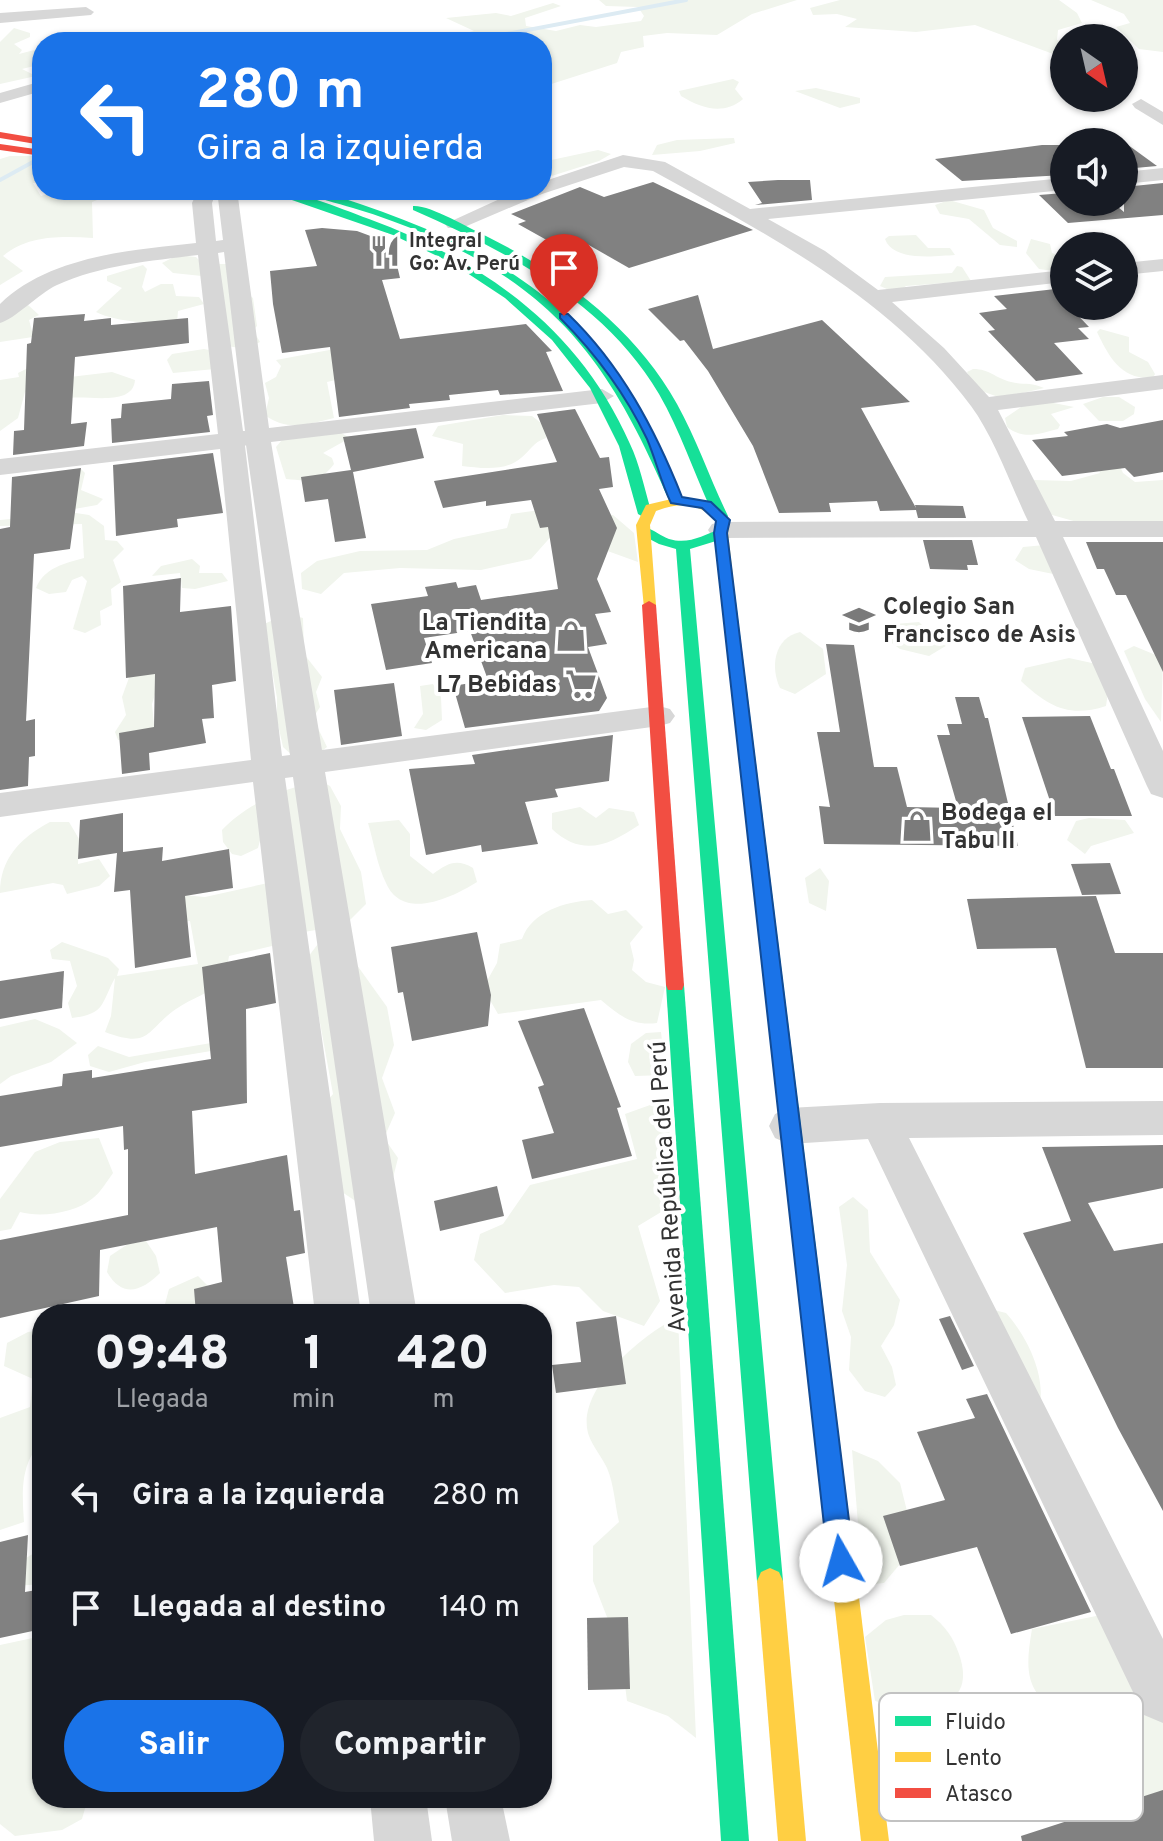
<!DOCTYPE html>
<html lang="es">
<head>
<meta charset="utf-8">
<style>
	:root { --surface:#171b24; --page:#20242c; --text:#f1f3f6; --muted:#9ea1a6; --accent:#1a73e8 }
	body { margin:0; font-family:Overpass,sans-serif; background:var(--page); color:var(--text); height:100vh; display:flex; flex-direction:column; font-size:30px; white-space:nowrap }
	* { box-sizing:border-box; margin:0 }
	p { font-size:26px; color:var(--muted) }
	.icon { flex:none; width:44px; height:44px; fill:none; stroke:currentColor; stroke-width:2; stroke-linecap:round; stroke-linejoin:round }
	.map { position:relative; flex:1; overflow:hidden }
	.panel { position:absolute; left:32px; top:1304px; width:520px; height:504px; display:flex; flex-direction:column; background:var(--surface); border-radius:32px; box-shadow:0 2px 6px #0004 }
	.panel>* { flex:none }
	.top-card { position:absolute; left:32px; top:32px; width:520px; height:168px; border-radius:32px; box-shadow:0 2px 6px #0004; background:#1a73e8; color:#fff; overflow:hidden }
	.needle { width:52px; rotate:146deg }
	.buttons { position:absolute; left:1050px; top:24px; display:grid; gap:16px }
	.buttons a { display:grid; place-items:center; width:88px; height:88px; border-radius:50%; background:var(--surface); box-shadow:0 2px 6px #0004; font-size:40px }
	.pin { position:absolute; display:grid; place-items:center; width:68px; height:68px; color:#fff; margin:-82px -34px; border-radius:50% 50% 50% 0; rotate:-45deg; box-shadow:0 0 8px #0007 }
	.pin .icon { rotate:45deg }
	.me { position:absolute; width:88px; margin:-44px; rotate:353deg; stroke-linejoin:round; filter:drop-shadow(0 0 6px #0008) }
	.turn { display:flex; align-items:center; gap:28px; height:168px; padding:0 32px; font-size:36px }
	.turn .icon { width:104px; height:104px; stroke-width:2.5 }
	.turn b { display:block; font-size:56px; line-height:68px }
	.eta { display:flex; justify-content:space-evenly; align-items:center; height:136px; text-align:center }
	.eta b { font-size:48px; font-weight:800; line-height:56px }
	.cta { display:flex; gap:16px; margin-top:auto; padding:16px 32px }
	.cta a { flex:1; height:92px; border-radius:48px; background:var(--accent); color:#fff; font-size:32px; font-weight:800; line-height:92px; text-align:center }
	.cta a+a { background:var(--page); color:var(--text) }
	ul { padding:0; list-style:none }
	li { display:flex; align-items:center; gap:24px; height:112px; padding:0 32px }
	li div { flex:1 }
	li b { display:block; font-size:30px }
	li em { font-style:normal }
	.map>svg:first-child { display:block }
</style>
</head>
<body>
<div class="map">
<svg width="1163" height="1841" viewBox="0 0 1163 1841">
	<rect width="100%" height="100%" fill="#fff"/>
	<g fill="#f1f5ed">
		<polygon points="599,0 797,0 752,14 717,35 667,33 643,36 644,47 621,52 617,63 542,87 542,42 422,42 474,31 446,18 496,13 511,16 553,3 561,6 525,18 526,26 556,31 580,25 596,27 641,21 644,16 638,7 606,6"/>
		<polygon points="840,0 1059,0 1077,13 1082,23 1058,30 1057,40 1064,42 1064,58 975,25 916,32 845,27 857,19 837,14 813,15 810,8"/>
		<polygon points="1091,0 1163,0 1163,52 1139,49 1116,27 1130,23 1124,14"/>
		<polygon points="14,28 30,33 30,37 14,44 22,50 19,54 42,48 42,64 22,69 36,76 0,84 0,42"/>
		<path d="M733 79 739 82 735 89 743 99C723 116 701 108 681 96L679 91Z"/>
		<polygon points="816,88 860,98 860,103 840,108 795,91"/>
		<polygon points="734,138 735,143 700,151 652,155 657,145 677,140"/>
		<polygon points="598,150 611,154 599,161 542,179 542,162"/>
		<path d="M10 156H42V182L33 183 41 196 61 190H123L92 202 93 238C61 236 28 235 3 256L23 271 0 285V159Z"/>
		<polygon points="949,200 984,210 993,228 1017,241 1017,247 1000,245 969,219 940,214 935,205"/>
		<path d="M916 235 928 248H950L955 255C936 256 893 262 885 239L889 236Z"/>
		<polygon points="1031,239 1050,244 1052,253 1064,258 1061,272 1039,269 1026,253"/>
		<polygon points="178,255 196,257 203,264 230,264 242,290 253,298 257,326 253,330 260,342 246,349 221,345 202,276 173,273 162,263"/>
		<path d="M143 265 147 269 142 287 145 292 161 284H173L176 296 199 297 204 304 178 311 177 323C151 323 119 323 96 312L122 288 107 281V276Z"/>
		<polygon points="957,266 962,267 971,281 906,286 896,293 880,286 885,277 952,273"/>
		<polygon points="28,305 39,315 29,320 32,331 61,328 59,333 0,342 0,318"/>
		<path d="M1100 329 1129 337V352L1148 362 1155 374 1153 378C1121 380 1109 357 1097 332Z"/>
		<path d="M340 348 344 378 327 382 334 418C309 424 287 432 265 415L269 398 265 383 276 377 281 366 276 360Z"/>
		<polygon points="204,349 214,351 215,369 173,373 167,360 172,354"/>
		<path d="M32 366 70 377 112 372 135 380C133 407 88 395 70 398L65 388 25 392 18 418 0 431V380L19 377 18 373Z"/>
		<path d="M973 369C990 369 995 378 1011 382 1023 385 1031 382 1044 388L1001 398 976 389 967 372Z"/>
		<polygon points="1103,397 1119,397 1135,407 1134,414 1123,421 1099,421 1083,404"/>
		<path d="M1033 399 1074 407 1051 414 1060 425 1058 429C1038 434 1024 440 1007 427L1005 418Z"/>
		<path d="M503 415 532 416 545 426 546 438C532 443 531 450 521 458 505 472 480 468 462 466L463 444 432 436 438 426Z"/>
		<path d="M336 430 350 438 323 453 332 458 334 464C320 483 308 481 286 479L276 447 282 440Z"/>
		<polygon points="1092,453 1114,453 1123,473 1135,482 1163,480 1163,522 1095,527 1045,513 1026,487 1034,480 1071,481 1100,473"/>
		<path d="M80 468 85 473 81 490 103 499 97 505 63 511 89 515 104 526 105 540 117 541 124 549 113 560 121 582 111 589 112 605 100 611 101 625 85 633 73 629 87 581 82 576 72 580 66 592 49 594 36 588C44 568 65 563 84 558L82 524 0 526V520L40 516Z"/>
		<polygon points="540,510 613,515 634,533 638,562 555,532 531,559 481,570 400,568 344,573 321,594 302,589 301,573 317,561 360,551 427,550 454,539 507,528 511,514"/>
		<polygon points="1045,545 1058,575 1029,569 1015,560 1023,547"/>
		<polygon points="192,559 200,566 199,573 222,573 228,581 195,589 182,588 180,573 152,576 161,566"/>
		<polygon points="287,614 303,618 304,654 322,677 316,692 320,707 313,718 327,747 319,753 292,755 283,747 277,720 277,698 264,624"/>
		<polygon points="919,622 925,628 944,633 949,644 929,656 900,649 885,638 895,624"/>
		<path d="M800 632 823 649 826 674 795 694 780 688C770 667 774 638 800 632Z"/>
		<polygon points="1134,646 1163,658 1161,722 1145,699 1124,651"/>
		<path d="M1069 658 1101 665 1110 679 1106 706C1069 718 1049 707 1021 681L1025 668Z"/>
		<polygon points="163,668 152,704 154,725 164,727 139,741 118,740 115,732 126,715 122,697 130,675"/>
		<polygon points="433,684 441,697 442,720 426,730 414,728 423,714 420,686"/>
		<path d="M322 782 330 786 341 806 340 829 361 872 366 904 345 925 304 932 272 946 229 956 225 980C208 994 192 998 176 1009 145 1031 151 1049 105 1032L111 1016 115 978C101 1003 106 1014 72 1018L68 1003 77 986 70 961 52 959 50 950 62 942 108 958 119 969 117 976 198 964 190 921 161 924V893L205 897 268 883 262 833 258 848 241 856 232 854 223 842 222 830C245 805 288 785 322 782Z"/>
		<path d="M580 807 596 818 609 808 634 812 639 825C608 846 582 857 552 829V813Z"/>
		<polygon points="1089,818 1125,820 1134,833 1091,846 1085,854 1067,840 1076,821"/>
		<path d="M399 820 410 834V856L433 874C447 864 456 858 473 868L477 882C453 897 403 922 386 883 377 865 374 843 368 823Z"/>
		<path d="M50 822H69L79 839 78 864 99 859 110 876 99 886 67 894 63 885 53 883 0 893C0 859 20 838 50 822Z"/>
		<polygon points="820,868 829,881 826,911 809,903 805,878"/>
		<path d="M592 900 608 914 626 910 643 927 630 943 634 960 632 970 646 982 665 987 657 1023C632 1026 620 1016 601 1000L498 1014 483 988 497 963 500 944 522 939C532 911 565 902 592 900Z"/>
		<polygon points="321,940 354,961 387,1007 394,1045 382,1078 395,1113 384,1138 398,1158 391,1186 360,1204 342,1192 318,1113 333,1094 308,957"/>
		<polygon points="35,1019 59,1029 77,1043 51,1062 11,1076 0,1084 0,1027"/>
		<polygon points="661,1032 666,1075 635,1076 628,1062 631,1044 646,1033"/>
		<polygon points="211,1043 211,1051 145,1062 109,1072 90,1066 88,1055 98,1046 129,1057"/>
		<polygon points="664,1100 681,1200 638,1226 660,1301 644,1326 603,1311 579,1287 554,1285 505,1293 474,1260 480,1234 503,1224 530,1185 637,1159 625,1114"/>
		<path d="M99 1138 113 1173C107 1181 101 1192 93 1198 76 1213 41 1218 20 1212L11 1229 0 1231V1199L35 1152 60 1142Z"/>
		<polygon points="853,1197 868,1210 870,1252 900,1300 894,1325 881,1346 892,1367 896,1385 885,1397 865,1391 849,1370 851,1337 842,1311 847,1265 839,1207"/>
		<path d="M146 1241 156 1256 160 1273C141 1292 122 1298 107 1272L110 1256 128 1244Z"/>
		<polygon points="198,1276 212,1290 206,1314 175,1314 165,1304 169,1289"/>
		<path d="M990 1309 1006 1313C1026 1335 1045 1373 1040 1403L1163 1656V1817L1120 1816 1104 1791 1107 1757 1121 1744 1124 1722 1112 1705 1070 1719C1026 1696 1024 1675 1032 1629L1101 1615Z"/>
		<path d="M678 1317 696 1738 668 1716 627 1701 621 1653 593 1581V1546L619 1522C615 1505 614 1484 607 1468 602 1457 593 1447 589 1436 573 1391 643 1334 678 1317Z"/>
		<path d="M42 1330V1442C20 1463 22 1493 24 1522L0 1530V1418L30 1407 33 1379 4 1366 7 1343 28 1332Z"/>
		<polygon points="852,1450 878,1461 900,1483 907,1511 900,1564 884,1583 863,1585"/>
		<polygon points="42,1497 42,1584 3,1587 10,1568 39,1550 38,1514"/>
		<path d="M904 1615H931C945 1626 953 1637 959 1654 980 1715 914 1712 875 1701L865 1637 886 1620Z"/>
		<polygon points="42,1636 42,1798 88,1798 82,1819 62,1830 15,1836 0,1824 0,1645"/>
	</g>
	<g fill="none" stroke-linecap="round" stroke-linejoin="round">
		<g stroke="#ddebf3" stroke-width="4">
			<polyline points="464,42 686,0"/>
			<polyline points="0,180 42,157"/>
		</g>
	</g>
	<g fill="#818181">
		<polygon points="1124,142 1157,166 1124,169"/>
		<polygon points="1042,145 1064,145 1064,175 962,181 935,159"/>
		<polygon points="778,180 810,180 812,200 755,205 762,203 748,182"/>
		<polygon points="653,182 753,230 629,268 573,236 552,243 518,224 526,221 511,214 580,187 604,197"/>
		<polygon points="1163,183 1163,215 1068,223 1039,195 1064,193 1064,202 1112,202 1124,212 1124,187"/>
		<polygon points="322,228 357,231 392,244 400,278 382,280 400,339 526,324 552,351 546,352 563,391 500,395 498,390 449,395 450,400 409,404 410,408 339,417 330,347 282,353 273,304 270,271 317,266 305,230"/>
		<polygon points="1064,288 1064,306 1069,306 1089,327 1078,328 1089,339 1054,343 1083,374 1036,381 988,331 995,330 979,313 1007,309 994,296"/>
		<polygon points="698,295 713,349 822,320 910,402 861,408 916,508 915,505 963,506 966,518 918,518 916,510 880,511 877,501 829,503 831,512 779,513 753,446 708,371 684,340 680,341 648,309"/>
		<polygon points="85,314 84,321 111,318 111,325 188,318 189,343 75,357 71,424 87,422 84,446 13,455 14,431 24,430 27,344 31,343 34,318"/>
		<polygon points="209,381 213,415 207,416 210,432 112,443 111,419 121,418 122,404 171,399 172,384"/>
		<polygon points="575,409 600,458 609,457 613,487 599,489 617,528 597,579 611,612 595,614 607,644 588,647 607,698 599,711 465,728 453,686 488,680 470,631 424,638 432,663 386,670 371,604 428,596 425,587 456,582 458,588 476,585 481,600 558,589 548,527 540,528 531,500 486,506 486,501 443,508 434,481 557,462 537,414"/>
		<polygon points="1163,420 1163,472 1134,477 1125,468 1062,476 1032,440 1068,436 1064,432 1107,424 1120,428"/>
		<polygon points="416,428 424,458 353,472 366,538 335,542 328,499 305,502 301,477 351,470 343,437"/>
		<polygon points="213,453 223,513 177,519 178,527 116,536 113,465"/>
		<polygon points="81,468 70,549 34,554 26,721 35,719 35,756 29,757 28,786 0,790 0,529 10,527 12,477"/>
		<polygon points="923,540 972,540 978,565 967,565 968,570 930,569"/>
		<polygon points="1086,542 1163,542 1163,672 1126,595 1116,595 1104,569 1097,569"/>
		<polygon points="181,578 180,612 231,606 236,681 212,685 214,718 202,719 206,743 149,753 150,770 122,774 119,733 154,727 155,674 126,678 123,586"/>
		<polygon points="826,644 854,645 874,767 897,767 907,807 958,808 937,735 950,735 947,724 962,724 955,697 979,697 985,718 988,718 1018,846 824,844 819,806 830,807 817,732 840,732"/>
		<polygon points="394,683 402,736 341,745 334,690"/>
		<polygon points="1090,716 1111,769 1114,769 1132,816 1055,816 1022,717"/>
		<polygon points="613,735 609,781 555,789 558,797 525,802 538,844 482,852 481,845 426,855 409,769 475,764 472,755"/>
		<polygon points="123,813 123,852 163,847 162,861 229,849 233,888 185,896 191,957 135,968 130,890 114,892 117,853 78,859 80,820"/>
		<polygon points="1110,863 1121,894 1082,895 1071,864"/>
		<polygon points="1096,896 1115,953 1163,953 1163,1068 1086,1068 1056,948 977,949 967,899"/>
		<polygon points="477,932 491,995 488,1026 412,1041 403,992 398,993 391,947"/>
		<polygon points="270,953 276,1003 246,1009 247,1103 192,1111 195,1174 287,1155 294,1211 300,1210 305,1253 286,1257 295,1314 196,1314 194,1289 222,1282 217,1227 100,1250 99,1296 0,1318 0,1240 128,1215 128,1149 124,1150 123,1126 0,1147 0,1096 62,1086 63,1074 92,1070 92,1078 211,1059 202,967"/>
		<polygon points="64,971 62,1008 0,1019 0,981"/>
		<polygon points="584,1008 621,1107 617,1108 632,1156 532,1179 522,1140 554,1133 538,1087 544,1085 518,1021"/>
		<polygon points="1163,1145 1163,1188 1088,1203 1114,1251 1163,1243 1163,1511 1118,1428 1023,1233 1071,1221 1042,1147"/>
		<polygon points="497,1186 504,1216 440,1231 434,1201"/>
		<polygon points="616,1316 626,1384 556,1393 552,1365 581,1362 576,1322"/>
		<polygon points="950,1316 974,1366 962,1370 939,1319"/>
		<polygon points="987,1394 1091,1612 1011,1634 977,1547 900,1566 883,1516 945,1500 917,1432 975,1418 966,1399"/>
		<polygon points="28,1535 25,1592 42,1589 42,1629 0,1638 0,1542"/>
		<polygon points="628,1617 630,1689 588,1690 587,1618"/>
		<polygon points="1163,1790 1163,1841 1022,1841 1021,1836"/>
	</g>
	<g fill="none" stroke-linecap="round" stroke-linejoin="round">
		<g fill="#d7d7d7" fill-rule="evenodd">
			<polygon points="86,7 94,12 91,15 0,23 0,13"/>
			<polygon points="42,81 42,91 0,103 0,93"/>
			<polygon points="1141,99 1163,112 1163,125 1135,108 1132,104"/>
			<path d="M623 155 665 162 750 209 1064 178V190L768 219 825 251 878 290 1064 270V282L892 302 944 348 989 397 1163 375V389L998 410 1055 521H1163V537H1063L1163 751V798L1151 794 1147 786 1036 537 722 538 712 536 708 530 712 524 722 522 1028 521C1011 486 994 437 971 406 890 297 768 235 653 171L624 167 542 194 462 228H448L445 224 519 190H542V182Z"/>
			<polygon points="1163,168 1163,180 1124,184 1124,172"/>
			<path d="M198 190 216 192 212 203 216 241 223 240 217 190H237L269 428 602 389 614 396 602 403 271 442 322 750 659 706 670 709 675 716 670 723 659 726 325 772 417 1314H371L293 777 285 778 361 1314H315L253 782 0 817V793L251 760 220 449 0 475V459L218 434 198 255C150 261 101 265 57 285 38 294 15 319 0 323V304C49 256 131 250 196 243L192 203ZM224 252 245 431H243L218 253ZM246 445 290 755 282 756 245 446Z"/>
			<polygon points="1163,259 1163,271 1124,275 1124,263"/>
			<polygon points="1163,1101 1163,1135 909,1138 1163,1639 1163,1723 1144,1715 868,1139 789,1144 775,1138 769,1126 775,1114 789,1108 880,1103"/>
			<polygon points="370,1798 426,1798 432,1841 374,1841"/>
			<polygon points="445,1798 501,1798 510,1841 452,1841"/>
		</g>
		<g fill="#16e098" fill-rule="evenodd">
			<path d="M263 190C299 190 336 207 369 219 485 262 579 328 630 444 640 465 645 491 652 514L650 517 645 518 638 514 619 446 590 388 552 340 505 298 452 263 393 235Z"/>
			<path d="M302 190H317C437 228 542 268 618 375 645 414 663 457 683 500L681 503 669 500C614 373 564 296 433 237 407 226 380 216 353 208 337 203 316 199 302 190Z"/>
			<path d="M413 206C431 205 468 228 486 236 562 274 635 328 677 404 697 440 710 479 728 516L726 519 721 520 714 516C695 476 681 432 659 394 605 302 506 251 413 210Z"/>
			<path d="M645 527C654 530 661 536 669 539 689 545 703 535 721 529L728 533 716 541 690 549 783 1581 779 1590 770 1594 761 1590 757 1581 676 549 659 544 640 534V528Z"/>
			<polygon points="728,590 735,594 823,1305 820,1313 812,1316 804,1313 801,1305 721,594"/>
			<polygon points="675,978 682,980 684,985 749,1841 721,1841 666,985 668,980"/>
		</g>
		<g fill="#ffcf43" fill-rule="evenodd">
			<path d="M680 497 712 504 730 520 728 533 735 594 728 598 721 594 714 533 716 521C699 502 679 502 656 511L650 525 656 605 654 608H644L636 525 646 505Z"/>
			<polygon points="812,1294 820,1297 823,1305 889,1841 861,1841 801,1305 804,1297"/>
			<polygon points="770,1568 779,1572 783,1581 806,1841 778,1841 757,1581 761,1572"/>
		</g>
		<g fill="#f24e42" fill-rule="evenodd">
			<polygon points="0,132 42,139 42,145 0,138"/>
			<polygon points="0,144 42,150 42,156 0,150"/>
			<polygon points="649,601 656,605 684,985 682,990 668,990 666,985 642,605"/>
		</g>
	</g>
	<path fill="#1a73e8" stroke="#114b97" stroke-width="2" d="M560 314H568C621 365 655 429 682 497L711 502 730 520 727 533 854 1561 850 1570 841 1574 832 1570 828 1561 714 533 716 521 702 508 671 503C661 483 656 460 647 439 626 395 594 352 560 318Z"/>
	<defs>
		<symbol id="restaurant-bare" viewBox="-9 -9 18 18"><path d="M-5-6h1v4h1v-4h1v4h1v-4h1v5L-1.5 .5V6h-2V.5L-5-1ZM5-6V6H3V1.5H1.5Q1.5-4 5-6Z" fill="#7a7a7a" stroke="#fff" stroke-width="2.5" paint-order="stroke"/></symbol>
		<symbol id="school-bare" viewBox="-9 -9 18 18"><path d="M0-5L7-2L0 1L-7-2ZM-4 1L0 2.5L4 1V4Q0 6-4 4Z" fill="#7a7a7a" stroke="#fff" stroke-width="2.5" paint-order="stroke"/></symbol>
		<symbol id="shop-bare" viewBox="-9 -9 18 18"><path d="M-5-2.5h2.3a2.7 3.5 0 0 1 5.4 0H5L5.5 6h-11ZM-1.5-2.5h3a1.5 2.3 0 0 0-3 0Z" fill="#7a7a7a" stroke="#fff" stroke-width="2.5" paint-order="stroke"/></symbol>
		<symbol id="supermarket-bare" viewBox="-9 -9 18 18"><path d="M-6-5.5h2.5l.6 2H6L4.5 2H-2.5L-4.4-4H-6ZM-1.5 3.2a1.3 1.3 0 1 0 .1 0ZM3 3.2a1.3 1.3 0 1 0 .1 0Z" fill="#7a7a7a" stroke="#fff" stroke-width="2.5" paint-order="stroke"/></symbol>
	</defs>
	<g fill-rule="evenodd">
		<use href="#restaurant-bare" x="363" y="229" width="44" height="44"/>
		<use href="#school-bare" x="837" y="598" width="44" height="44"/>
		<use href="#shop-bare" x="549" y="614" width="44" height="44"/>
		<use href="#supermarket-bare" x="559" y="662" width="44" height="44"/>
		<use href="#shop-bare" x="895" y="804" width="44" height="44"/>
	</g>
	<g text-anchor="middle" stroke-width="8" stroke-linejoin="round" paint-order="stroke">
		<g font-size="20" font-weight="bold" fill="#333" stroke="#fff" text-anchor="start">
			<text x="409" y="247">Integral<tspan x="409" dy="23">Go: Av. Perú</tspan></text>
		</g>
		<g font-size="24" font-weight="bold" fill="#333" stroke="#fff" text-anchor="start">
			<text x="883" y="614">Colegio San<tspan x="883" dy="28">Francisco de Asis</tspan></text>
			<text x="547" y="630" text-anchor="end">La Tiendita<tspan x="547" dy="28">Americana</tspan></text>
			<text x="557" y="692" text-anchor="end">L7 Bebidas</text>
			<text x="941" y="820">Bodega el<tspan x="941" dy="28">Tabu II</tspan></text>
		</g>
		<g font-size="24" fill="#333" stroke="#fff">
			<text transform="translate(667 1187) rotate(-94)" y="8">Avenida República del Perú</text>
		</g>
	</g>
	<rect x="879" y="1693" width="264" height="128" rx="12" fill="#fff" stroke="#c2c2c2" stroke-width="2"/>
	<rect x="895" y="1716" width="36" height="10" fill="#16e098"/>
	<rect x="895" y="1752" width="36" height="10" fill="#ffcf43"/>
	<rect x="895" y="1788" width="36" height="10" fill="#f24e42"/>
	<g font-size="22" fill="#333">
		<text x="945" y="1729">Fluido</text>
		<text x="945" y="1765">Lento</text>
		<text x="945" y="1801">Atasco</text>
	</g>
</svg>
<div class="buttons">
<a><svg class="needle" viewBox="-14 -14 28 28"><path d="M0-13l5 13h-10z" fill="#e53935"/><path d="M0 13l5-13h-10z" fill="#9ea1a6"/></svg></a>
<a><svg class="icon" aria-label="sound" viewBox="0 0 24 24"><path d="M4 9h4l5-4v14l-5-4H4zM17 9q2 3 0 6"/></svg></a>
<a><svg class="icon" aria-label="layers" viewBox="0 0 24 24"><path d="M12 4l9 5-9 5-9-5zM3 14l9 5 9-5"/></svg></a>
</div>
<div class="pin" style="left:564px;top:316px;background:#d93025"><svg class="icon" aria-label="arrive" viewBox="0 0 24 24"><path d="M6 21V4h12l-3 4 3 4H6"/></svg></div>
<svg class="me" style="left:841px;top:1561px" viewBox="-20 -20 40 40"><circle r="19" fill="#fff"/><path d="M0-13L10 11 0 6-10 11z" fill="#1a73e8"/></svg>
<div class="top-card">
<div class="turn"><svg class="icon" aria-label="left" viewBox="0 0 24 24"><path d="M17 20v-9H6M10 6l-5 5 5 5"/></svg><div><b>280 m</b>Gira a la izquierda</div></div>
</div>
<section class="panel">
<div class="eta">
<div><b>09:48</b><p>Llegada</p></div>
<div><b>1</b><p>min</p></div>
<div><b>420</b><p>m</p></div>
</div>
<ul>
<li><svg class="icon" aria-label="left" viewBox="0 0 24 24"><path d="M17 20v-9H6M10 6l-5 5 5 5"/></svg><div><b>Gira a la izquierda</b></div><em>280 m</em></li>
<li><svg class="icon" aria-label="arrive" viewBox="0 0 24 24"><path d="M6 21V4h12l-3 4 3 4H6"/></svg><div><b>Llegada al destino</b></div><em>140 m</em></li>
</ul>
<div class="cta"><a>Salir</a><a>Compartir</a></div>
</section>
</div>
</body>
</html>
